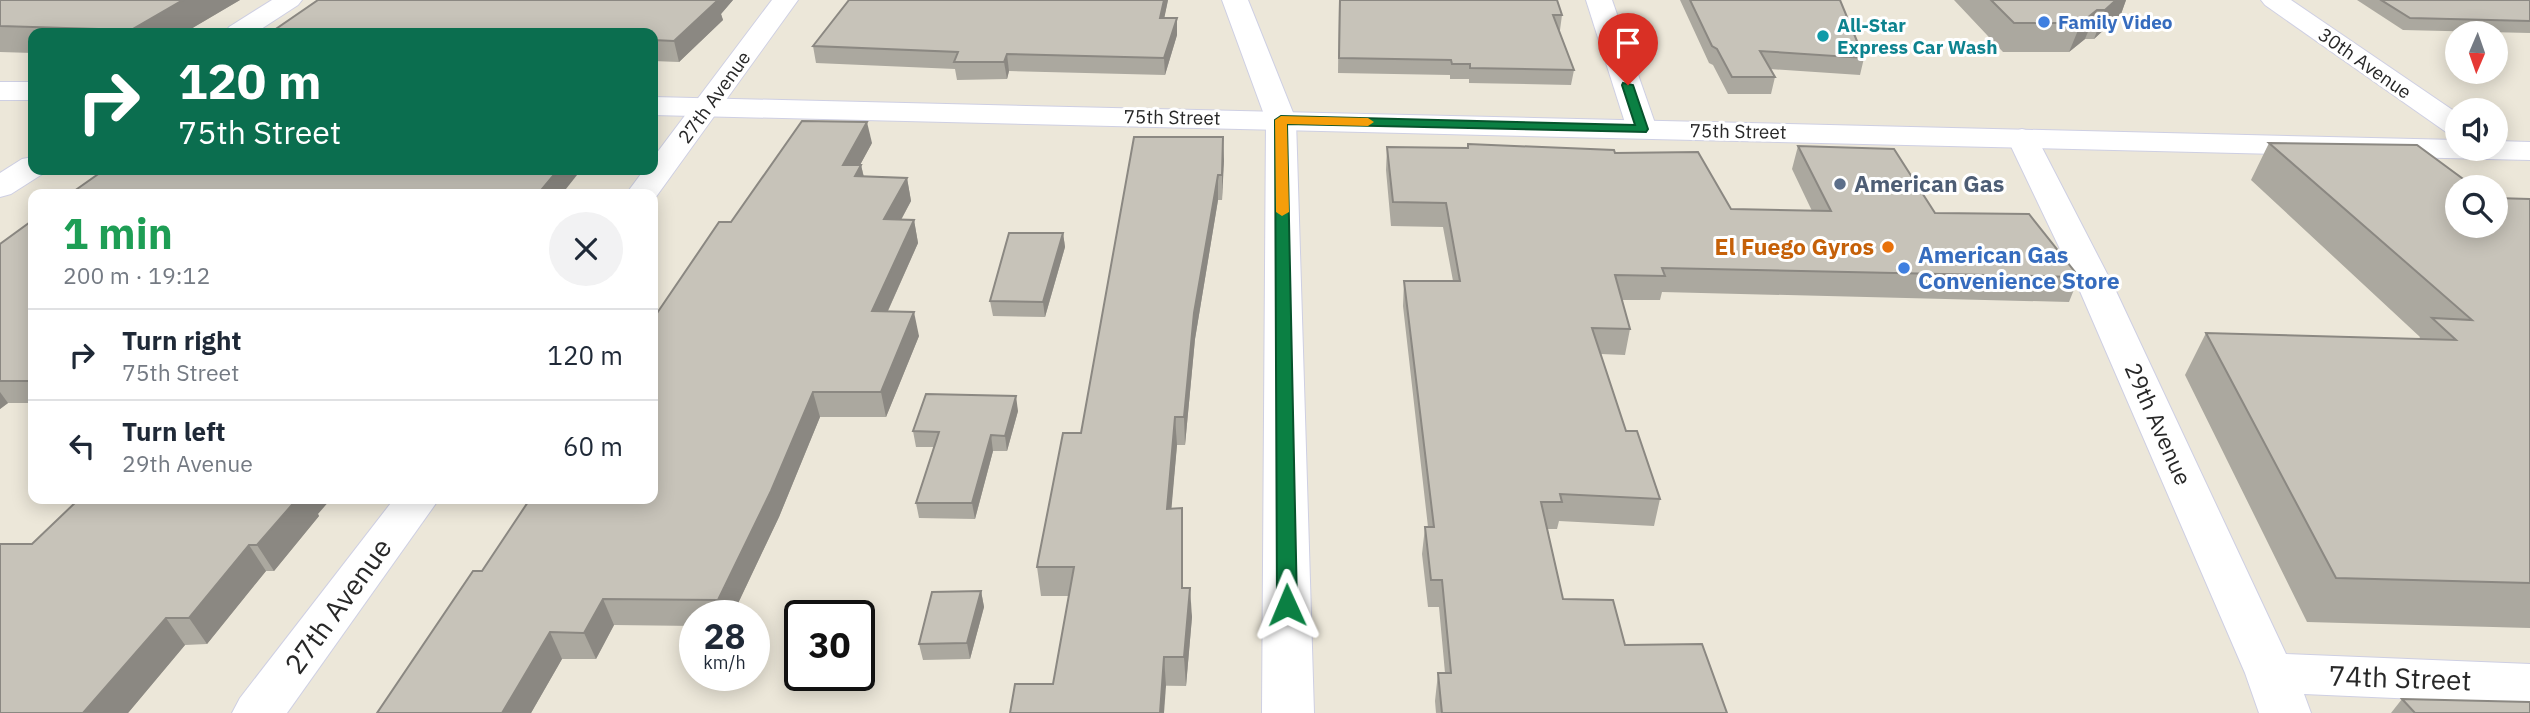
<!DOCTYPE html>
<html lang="en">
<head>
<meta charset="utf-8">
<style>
	:root { --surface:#fff; --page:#f2f2f3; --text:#1f2937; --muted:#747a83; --line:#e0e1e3 }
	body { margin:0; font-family:"IBM Plex Sans",sans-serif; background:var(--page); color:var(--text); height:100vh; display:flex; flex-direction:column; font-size:26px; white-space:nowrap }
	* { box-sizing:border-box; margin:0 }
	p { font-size:23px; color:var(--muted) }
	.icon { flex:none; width:38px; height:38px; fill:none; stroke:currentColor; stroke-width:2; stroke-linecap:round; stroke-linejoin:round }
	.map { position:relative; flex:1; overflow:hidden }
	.panel { position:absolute; left:28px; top:189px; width:630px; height:315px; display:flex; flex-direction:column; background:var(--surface); border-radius:14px; box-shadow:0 4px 18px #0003 }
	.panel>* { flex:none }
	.top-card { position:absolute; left:28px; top:28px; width:630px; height:147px; border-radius:14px; box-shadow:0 4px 18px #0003; background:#0b6e4f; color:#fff; overflow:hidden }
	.needle { width:46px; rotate:182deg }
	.controls { position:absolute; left:2445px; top:21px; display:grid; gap:14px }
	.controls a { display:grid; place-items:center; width:63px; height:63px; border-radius:50%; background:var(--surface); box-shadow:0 4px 18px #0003; font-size:35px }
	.speed { position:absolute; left:679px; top:600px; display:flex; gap:14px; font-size:35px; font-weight:700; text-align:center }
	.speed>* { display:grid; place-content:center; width:91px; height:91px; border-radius:50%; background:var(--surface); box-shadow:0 4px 18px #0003; line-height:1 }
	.speed small { font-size:18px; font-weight:400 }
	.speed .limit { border:4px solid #111; border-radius:10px; background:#fff; color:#111 }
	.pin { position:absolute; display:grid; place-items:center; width:60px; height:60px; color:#fff; margin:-72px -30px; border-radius:50% 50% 50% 0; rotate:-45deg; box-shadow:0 0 7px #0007 }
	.pin .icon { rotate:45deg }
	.me { position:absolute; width:77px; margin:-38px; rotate:359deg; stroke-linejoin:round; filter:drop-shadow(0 0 5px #0008) }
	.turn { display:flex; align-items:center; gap:24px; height:147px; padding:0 35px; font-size:32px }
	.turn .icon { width:91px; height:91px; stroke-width:2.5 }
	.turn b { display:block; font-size:49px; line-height:60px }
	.round { display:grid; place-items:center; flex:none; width:74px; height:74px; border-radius:37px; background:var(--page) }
	.overview { display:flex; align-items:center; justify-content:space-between; height:119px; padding:0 35px }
	h1 { font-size:42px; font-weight:700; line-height:52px; color:#1e9e55 }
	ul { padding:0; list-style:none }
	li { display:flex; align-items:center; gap:21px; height:91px; padding:0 35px; border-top:2px solid var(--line) }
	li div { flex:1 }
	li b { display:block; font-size:26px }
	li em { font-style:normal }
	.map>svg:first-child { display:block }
</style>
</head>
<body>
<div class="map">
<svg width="2530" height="713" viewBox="0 0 2530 713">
	<rect width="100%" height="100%" fill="#ece7d9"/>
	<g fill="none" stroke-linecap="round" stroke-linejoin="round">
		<defs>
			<g id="minor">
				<polygon points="272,0 302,0 298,5 255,33 225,33 229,27"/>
				<polygon points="772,0 798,0 653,201 653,194 626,194 644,170 653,170 653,158"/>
				<polygon points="1222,0 1248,0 1296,120 1314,713 1262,713 1266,120"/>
				<polygon points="1586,0 1612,0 1657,129 1653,135 1642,138 1631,135 1627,129"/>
				<polygon points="2022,129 2033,132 2037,138 2115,289 2286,654 2530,664 2530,704 2304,694 2311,713 2259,713 2245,673 2079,289 2007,138 2011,132"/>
				<polygon points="33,157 33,170 46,170 44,173 11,194 0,197 0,173 22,159"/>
				<polygon points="394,499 439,499 287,713 232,713 240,698"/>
			</g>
			<g id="tertiary">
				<polygon points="2261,0 2291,0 2457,113 2457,135 2446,132 2265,5"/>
				<rect x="0" y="82" width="33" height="18"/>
				<polygon points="653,97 2457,140 2457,149 2496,149 2496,141 2530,142 2530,160 653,115"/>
			</g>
		</defs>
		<use href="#minor" stroke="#cecfe3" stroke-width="2"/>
		<use href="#tertiary" stroke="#cecfe3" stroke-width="2"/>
		<use href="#minor" fill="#fff" fill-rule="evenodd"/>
		<use href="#tertiary" fill="#fff" fill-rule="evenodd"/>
	</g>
	<g fill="#aba89f">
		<polygon points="0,0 240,0 184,33 33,33 33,53 0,52"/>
		<polygon points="318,0 733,0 721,14 723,20 679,62 653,61 653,33 270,33"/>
		<polygon points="1168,0 1164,18 1177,18 1177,35 1165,75 1009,71 1007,79 957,80 955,69 816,63 813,46"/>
		<polygon points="1339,0 1562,15 1560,30 1559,30 1574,70 1571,85 1469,83 1469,79 1450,79 1450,75 1338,73"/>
		<polygon points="1680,0 1840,0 1864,58 1860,75 1770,69 1775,77 1771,94 1728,94 1713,65 1709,63"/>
		<polygon points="1954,0 2126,0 2121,14 2094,39 2085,39 2069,52 2003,52"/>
		<polygon points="2357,0 2530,0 2530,33 2403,30"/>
		<polygon points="1223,137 1222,200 1218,200 1195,339 1185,445 1177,445 1171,508 1182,508 1183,588 1192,617 1186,686 1053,684 1069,596 1041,596 1037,567 1081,433"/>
		<polygon points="872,143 860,165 861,165 864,177 907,178 911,201 901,220 914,220 918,243 888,311 919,336 886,417 820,417 779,517 732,616 695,616 695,626 614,625 596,659 562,659 531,713 377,713 482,571 653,499 731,222"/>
		<polygon points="2269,143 2457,226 2530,199 2530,628 2307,622 2185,375 2206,333 2419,339 2420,337 2251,180"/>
		<polygon points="1468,144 1615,153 1731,209 1812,211 1792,169 1798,146 1935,213 2079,277 2069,302 1662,292 1660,300 1622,300 1630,329 1625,355 1601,354 1626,431 1660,499 1654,526 1559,521 1557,529 1547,529 1563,599 1625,645 1727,713 1436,713 1435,701 1438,673 1445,673 1439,607 1428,607 1422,554 1425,527 1428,527 1403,306 1404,281 1453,281 1443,227 1391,226 1386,170 1387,147 1467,148"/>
		<polygon points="33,220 33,403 8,403 0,409 0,244"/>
		<polygon points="1063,233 1065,247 1045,317 993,316 990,301"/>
		<polygon points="1018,411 1007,451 993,451 975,519 919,518 916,503 934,447 916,447 913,431"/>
		<polygon points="318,514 319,516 274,571 266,571 207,644 185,645 128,713 0,713 32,544"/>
		<polygon points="981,591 984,607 970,659 923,660 919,644"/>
		<polygon points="2402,699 2530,713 2391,713"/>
	</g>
	<g fill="#8b8882">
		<polygon points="183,0 240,0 184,33 133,33 131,30"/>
		<polygon points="711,0 733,0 721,14 723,20 679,62 674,41"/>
		<polygon points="1164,0 1168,0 1161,34 1160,18"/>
		<polygon points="2116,0 2126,0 2121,14 2094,39 2105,10"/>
		<polygon points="2097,10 2085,39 2069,52 2081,23"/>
		<polygon points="1177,18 1177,35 1165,75 1164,58"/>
		<polygon points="1007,54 1009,71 1007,79 1004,62"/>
		<polygon points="867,122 872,143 848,187 843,165"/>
		<polygon points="1223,137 1224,161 1222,200 1222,175"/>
		<polygon points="861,165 866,187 855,176"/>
		<polygon points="558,170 581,170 562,194 538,194"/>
		<polygon points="1218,175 1218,200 1195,339 1185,445 1184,417 1194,313"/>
		<polygon points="907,178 911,201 889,242 884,219"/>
		<polygon points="914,220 918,243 877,335 872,311"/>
		<polygon points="1063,233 1065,247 1045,317 1043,302"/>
		<polygon points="914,312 919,336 886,417 881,392"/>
		<polygon points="0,392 8,403 0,409"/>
		<polygon points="813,392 820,417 779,517 732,616 723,616 718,600"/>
		<polygon points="1016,396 1018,411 1007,451 1005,436"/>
		<polygon points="1175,417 1177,445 1169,537 1167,509"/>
		<polygon points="991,435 993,451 975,519 972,503"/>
		<polygon points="297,499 331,499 318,514 319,516 274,571 257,545"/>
		<polygon points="1182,508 1183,536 1183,617 1182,588"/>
		<polygon points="249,545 266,571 207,644 189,618"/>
		<polygon points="1190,588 1192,617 1186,686 1184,657"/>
		<polygon points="981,591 984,607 970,659 967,643"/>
		<polygon points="603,599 614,625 596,659 584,633"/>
		<polygon points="166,618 185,645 128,713 83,713"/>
		<polygon points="550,632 562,659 531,713 502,713"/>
		<polygon points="1164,657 1166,686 1164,713 1160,713"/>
	</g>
	<g fill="#c7c3b9" stroke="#8b8882" stroke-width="2">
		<polygon points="0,0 183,0 131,30 0,26"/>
		<polygon points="318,0 718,0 674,41 653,40 653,33 270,33"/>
		<polygon points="849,0 1164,0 1160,18 1177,18 1164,58 1007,54 1004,62 954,62 958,52 813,46"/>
		<polygon points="1340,0 1557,0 1562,15 1553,15 1574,70 1470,68 1470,64 1452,64 1451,60 1339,58"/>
		<polygon points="1690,0 1840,0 1864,58 1760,51 1775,77 1732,77 1717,49 1712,46"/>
		<polygon points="1991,0 2116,0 2105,10 2097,10 2081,23 2014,23"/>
		<polygon points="2381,0 2530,0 2530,21 2410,18"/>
		<polygon points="802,121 867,122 843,165 861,165 855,176 907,178 884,219 914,220 872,311 914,312 881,392 813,392 771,491 718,600 603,599 584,633 550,632 502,713 377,713 473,571 482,571 530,499 653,499 653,319 719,222 731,222"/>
		<polygon points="1134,137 1223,137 1222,175 1218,175 1194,313 1184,417 1175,417 1167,509 1182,508 1182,588 1190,588 1184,657 1164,657 1160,713 1010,713 1015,684 1053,684 1074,567 1037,567 1038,561 1063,433 1081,433"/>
		<polygon points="2269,143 2417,145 2474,187 2457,187 2457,226 2496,226 2496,198 2530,199 2530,583 2336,578 2206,333 2456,340 2432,318 2472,320"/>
		<polygon points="1468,144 1614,150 1615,153 1698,152 1731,209 1831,211 1798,146 1894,149 1935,213 2029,214 2079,277 1662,268 1665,276 1615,275 1630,329 1592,328 1626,431 1637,431 1660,499 1560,494 1562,502 1541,502 1563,599 1613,600 1625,645 1702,644 1727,713 1442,713 1438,673 1451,673 1442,580 1431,580 1425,527 1434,527 1404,281 1460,281 1446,203 1393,202 1387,147 1468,148"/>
		<polygon points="104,170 558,170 538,194 70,194"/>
		<polygon points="33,220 33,378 30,381 0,381 0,244"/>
		<polygon points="1009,233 1063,233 1043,302 990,301"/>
		<polygon points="926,394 1016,396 1005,436 991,435 972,503 916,503 939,432 913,431"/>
		<polygon points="79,499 297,499 257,545 249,545 189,618 166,618 83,713 0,713 0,544 32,544"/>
		<polygon points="981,591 967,643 919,644 932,592"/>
		<polygon points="2402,699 2530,702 2530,713 2415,713"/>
	</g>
	<polygon fill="#0b8043" stroke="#07532c" stroke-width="2" points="1623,83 1633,85 1648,129 1646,132 1287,124 1297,605 1294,610 1287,613 1280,610 1277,605 1275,120 1281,116 1635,125 1622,85"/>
	<polygon fill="#f59e0b" points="1281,116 1368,118 1374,122 1368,126 1287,124 1289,212 1282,216 1276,212 1275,120"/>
	<g fill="#3f7fe0" stroke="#fff" stroke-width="2.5">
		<circle cx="2044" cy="22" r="7"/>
		<circle cx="1904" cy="268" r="7"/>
	</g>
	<circle fill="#0f9aa8" stroke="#fff" stroke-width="2.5" cx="1823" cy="36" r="7"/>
	<circle fill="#5c6f8a" stroke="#fff" stroke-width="2.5" cx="1840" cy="184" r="7"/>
	<circle fill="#e8710a" stroke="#fff" stroke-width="2.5" cx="1888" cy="247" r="7"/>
	<g text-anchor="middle" stroke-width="6" stroke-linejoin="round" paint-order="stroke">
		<g font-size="19" font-weight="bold" fill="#366cbe" stroke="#fff" text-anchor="start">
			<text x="2058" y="29">Family Video</text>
		</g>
		<g font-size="19" font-weight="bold" fill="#0d838f" stroke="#fff" text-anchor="start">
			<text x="1837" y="32">All-Star<tspan x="1837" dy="22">Express Car Wash</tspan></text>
		</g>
		<g font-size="19" fill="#282828" stroke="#fff">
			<text transform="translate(2365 63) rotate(35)" y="7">30th Avenue</text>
			<text transform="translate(714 97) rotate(-54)" y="7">27th Avenue</text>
			<text transform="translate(1172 117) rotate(1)" y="7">75th Street</text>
			<text transform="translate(1738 131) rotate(1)" y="7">75th Street</text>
		</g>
		<g font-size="23" font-weight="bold" fill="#4e5e75" stroke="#fff" text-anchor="start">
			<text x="1854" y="192">American Gas</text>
		</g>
		<g font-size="23" font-weight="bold" fill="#c56008" stroke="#fff" text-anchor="end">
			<text x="1874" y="255">El Fuego Gyros</text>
		</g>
		<g font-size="23" font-weight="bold" fill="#366cbe" stroke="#fff" text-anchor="start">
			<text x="1918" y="263">American Gas<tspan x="1918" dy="26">Convenience Store</tspan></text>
		</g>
		<g font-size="23" fill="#282828" stroke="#fff">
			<text transform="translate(2158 424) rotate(66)" y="8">29th Avenue</text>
		</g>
		<g font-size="28" fill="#282828" stroke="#fff">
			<text transform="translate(338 606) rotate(-54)" y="10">27th Avenue</text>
			<text transform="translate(2400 678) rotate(2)" y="10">74th Street</text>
		</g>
	</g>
</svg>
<div class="controls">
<a><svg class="needle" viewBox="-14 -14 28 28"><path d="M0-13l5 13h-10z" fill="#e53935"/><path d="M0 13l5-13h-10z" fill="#747a83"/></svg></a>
<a><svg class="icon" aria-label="sound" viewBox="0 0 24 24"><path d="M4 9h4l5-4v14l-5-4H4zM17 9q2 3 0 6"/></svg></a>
<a><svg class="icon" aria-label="search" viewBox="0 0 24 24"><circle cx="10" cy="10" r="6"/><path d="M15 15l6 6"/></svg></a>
</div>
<div class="speed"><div>28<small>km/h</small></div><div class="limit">30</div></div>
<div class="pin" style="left:1628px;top:85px;background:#d93025"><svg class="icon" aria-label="arrive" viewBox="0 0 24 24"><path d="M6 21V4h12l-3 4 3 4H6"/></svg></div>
<svg class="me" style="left:1287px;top:605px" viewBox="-20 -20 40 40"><path d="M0-17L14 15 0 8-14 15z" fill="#0b8043" stroke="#fff" stroke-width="4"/></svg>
<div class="top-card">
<div class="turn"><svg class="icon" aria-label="right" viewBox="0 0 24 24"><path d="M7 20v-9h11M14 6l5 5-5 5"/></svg><div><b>120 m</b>75th Street</div></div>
</div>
<section class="panel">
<div class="overview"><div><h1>1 min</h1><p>200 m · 19:12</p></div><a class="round"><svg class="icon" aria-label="close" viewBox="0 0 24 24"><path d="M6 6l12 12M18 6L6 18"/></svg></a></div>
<ul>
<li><svg class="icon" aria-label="right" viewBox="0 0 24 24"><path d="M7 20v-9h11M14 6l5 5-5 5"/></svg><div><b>Turn right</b><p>75th Street</p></div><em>120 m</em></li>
<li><svg class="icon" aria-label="left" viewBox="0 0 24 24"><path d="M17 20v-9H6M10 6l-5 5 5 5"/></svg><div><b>Turn left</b><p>29th Avenue</p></div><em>60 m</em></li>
</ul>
</section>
</div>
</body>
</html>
